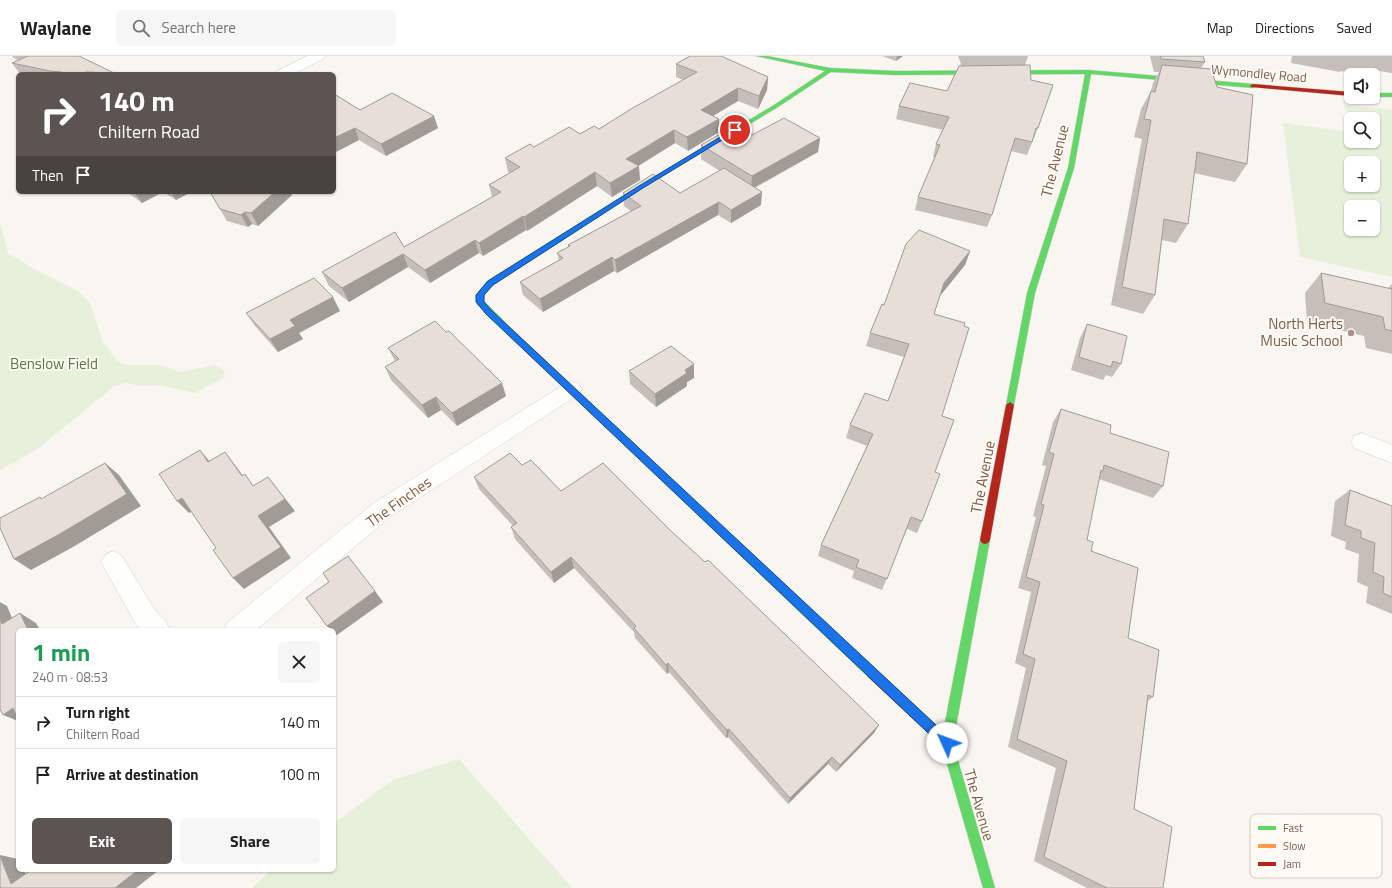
<!DOCTYPE html>
<html lang="en">
<head>
<meta charset="utf-8">
<style>
	:root { --surface:#fff; --page:#f6f6f6; --text:#202124; --muted:#757577; --line:#e0e0e0; --accent:#5c5450 }
	body { margin:0; font-family:"Titillium Web",sans-serif; background:var(--page); color:var(--text); height:100vh; display:flex; flex-direction:column; font-size:15px; white-space:nowrap }
	* { box-sizing:border-box; margin:0 }
	p { font-size:13px; color:var(--muted) }
	.icon { flex:none; width:22px; height:22px; fill:none; stroke:currentColor; stroke-width:2; stroke-linecap:round; stroke-linejoin:round }
	.map { position:relative; flex:1; overflow:hidden }
	.details { position:absolute; left:16px; top:572px; width:320px; height:244px; display:flex; flex-direction:column; background:var(--surface); border-radius:6px; box-shadow:0 1px 3px #0004 }
	.details>* { flex:none }
	.guide { position:absolute; left:16px; top:16px; width:320px; height:122px; border-radius:6px; box-shadow:0 1px 3px #0004; background:#5c5450; color:#fff; overflow:hidden }
	.buttons { position:absolute; left:1344px; top:12px; display:grid; gap:8px }
	.buttons a { display:grid; place-items:center; width:36px; height:36px; border-radius:6px; background:var(--surface); box-shadow:0 1px 3px #0004; font-size:20px }
	.pin { position:absolute; display:grid; place-items:center; width:34px; height:34px; color:#fff; margin:-17px; border:2px solid #fff; border-radius:50%; box-shadow:0 1px 4px #0007 }
	.me { position:absolute; width:44px; margin:-22px; rotate:313deg; stroke-linejoin:round; filter:drop-shadow(0 0 3px #0008) }
	.turn { display:flex; align-items:center; gap:14px; height:84px; padding:0 16px; font-size:18px }
	.turn .icon { width:52px; height:52px; stroke-width:2.5 }
	.turn b { display:block; font-size:28px; line-height:34px }
	.then { display:flex; align-items:center; height:38px; padding:0 16px; background:#0003; gap:8px; font-size:15px }
	.round { display:grid; place-items:center; flex:none; width:42px; height:42px; border-radius:6px; background:var(--page) }
	.summary { display:flex; align-items:center; justify-content:space-between; height:68px; padding:0 16px }
	h1 { font-size:24px; font-weight:700; line-height:30px; color:#1e9e55 }
	.action { display:flex; gap:8px; margin-top:auto; padding:8px 16px }
	.action a { flex:1; height:46px; border-radius:6px; background:var(--accent); color:#fff; font-size:16px; font-weight:700; line-height:46px; text-align:center }
	.action a+a { background:var(--page); color:var(--text) }
	ul { padding:0; list-style:none }
	li { display:flex; align-items:center; gap:12px; height:52px; padding:0 16px; border-top:1px solid var(--line) }
	li div { flex:1 }
	li b { display:block; font-size:15px }
	li em { font-style:normal }
	header { display:flex; align-items:center; gap:24px; box-sizing:border-box; height:56px; padding:0 20px; background:var(--surface); border-bottom:1px solid var(--line) }
	header strong { font-size:19px }
	nav { display:flex; gap:22px; margin-inline-start:auto; font-size:14px }
	.search { width:280px; height:36px; background:var(--page); display:flex; align-items:center; gap:10px; box-sizing:border-box; padding:0 14px; border-radius:6px; color:var(--muted); font-size:15px }
	.map>svg:first-child { display:block }
</style>
</head>
<body>
<header>
<strong>Waylane</strong>
<div class="search"><svg class="icon" aria-label="search" viewBox="0 0 24 24"><circle cx="10" cy="10" r="6"/><path d="M15 15l6 6"/></svg>Search here</div>
<nav><a>Map</a><a>Directions</a><a>Saved</a></nav>
</header>
<div class="map">
<svg width="1392" height="832" viewBox="0 0 1392 832">
	<rect width="100%" height="100%" fill="#f9f5f0"/>
	<g fill="#e7f0db" fill-rule="evenodd">
		<path d="M1344 49 1392 54V221L1300 201 1283 67 1351 76V85H1373V63H1351V65ZM1351 107H1373V129H1351ZM1351 151H1373V173H1351Z"/>
		<polygon points="0,167 8,197 34,213 78,235 90,247 102,284 115,303 125,309 160,309 180,316 215,309 223,314 225,321 195,337 160,329 141,330 126,327 113,331 39,392 0,414"/>
		<polygon points="459,703 572,832 252,832 271,814 334,814 334,767 393,724"/>
	</g>
	<g fill="none" stroke-linecap="round" stroke-linejoin="round">
		<defs>
			<g id="street">
				<polygon points="307,0 325,0 323,3 293,18 275,18 277,15"/>
				<polygon points="572,325 579,328 582,333 579,338 390,461 256,574 224,574 228,566 374,447 565,328"/>
				<polygon points="1362,377 1392,389 1392,407 1354,392 1351,386 1354,380"/>
				<polygon points="113,495 121,499 155,554 166,566 170,574 141,574 137,570 101,506 105,499"/>
			</g>
			<g id="fast">
				<polygon points="756,0 767,0 830,12 895,15 1088,14 1253,28 1256,30 1253,32 1091,18 1074,112 1035,237 1014,349 1010,352 1006,349 1027,237 1068,112 1085,18 895,19 831,16 778,51 643,132 493,229 484,239 484,245 512,273 513,275 512,277 506,277 477,248 476,239 487,225 639,130 774,49 825,15"/>
				<rect x="1373" y="37" width="19" height="4"/>
				<polygon points="685,437 688,438 876,613 877,617 876,621 872,622 868,621 682,444 680,441 682,438"/>
				<polygon points="985,480 988,481 990,484 953,687 995,832 983,832 941,687 980,484 982,481"/>
			</g>
			<polygon id="slow" points="509,272 512,273 688,438 690,441 688,444 685,445 682,444 506,277 505,275"/>
			<g id="jam">
				<polygon points="1253,28 1351,36 1351,40 1251,31 1250,30"/>
				<polygon points="1010,346 1014,349 990,484 988,487 985,488 982,487 980,484 1006,349"/>
				<polygon points="872,612 876,613 951,683 953,687 951,691 947,693 943,691 868,621 867,617 868,613"/>
			</g>
		</defs>
		<use href="#street" stroke="#d7d1cb" stroke-width="1"/>
		<use href="#fast" stroke="#d9d2cb" stroke-width="1"/>
		<use href="#slow" stroke="#d9d2cb" stroke-width="1"/>
		<use href="#jam" stroke="#d9d2cb" stroke-width="1"/>
		<use href="#street" fill="#fefefd" fill-rule="evenodd"/>
		<use href="#fast" fill="#63d668" fill-rule="evenodd"/>
		<use href="#slow" fill="#ff974d" fill-rule="evenodd"/>
		<use href="#jam" fill="#b3261e" fill-rule="evenodd"/>
	</g>
	<g fill="#c6bfb9">
		<polygon points="12,0 79,0 114,18 20,18 12,7 18,4 14,2"/>
		<polygon points="882,0 903,0 896,5"/>
		<polygon points="958,0 1028,0 1025,9 1031,24 1038,72 1027,99 1011,95 992,159 987,171 915,154 918,141 935,101 933,101 936,88 943,74 896,63 899,50 947,35 960,10 961,8"/>
		<polygon points="1150,0 1203,0 1205,6 1201,12 1217,31 1247,108 1235,126 1194,117 1188,168 1176,187 1162,184 1155,239 1143,258 1111,249 1142,83 1134,81 1141,53 1151,35 1153,27 1159,16 1154,16"/>
		<polygon points="1292,0 1392,0 1392,17 1379,15 1377,18 1365,15 1363,19 1341,15 1340,16 1291,7"/>
		<polygon points="676,8 768,21 767,34 758,53 738,45 713,60 719,63 719,76 688,95 675,87 638,110 640,124 612,141 597,130 527,175 526,174 483,200 479,197 430,227 408,211 349,246 329,230 322,216 404,191 492,141 489,129 510,117 508,116 505,102 534,91 599,73 683,24 676,21"/>
		<polygon points="334,38 360,54 438,72 386,100 359,84 334,97"/>
		<polygon points="752,79 820,82 818,96 755,132 761,149 731,167 718,159 617,217 614,215 543,256 523,239 520,226 559,204 557,197 568,191 568,189 631,155 624,150 623,137 680,137 720,115 701,103 701,89"/>
		<polygon points="127,136 191,136 176,144 163,136 142,147"/>
		<polygon points="210,136 292,139 258,170 252,168 248,171 227,165"/>
		<polygon points="970,195 965,209 940,239 934,258 942,360 935,416 922,465 917,477 907,473 882,534 852,522 854,515 818,500 821,489 867,390 846,382 850,369 888,345 904,301 866,290 870,277 884,249"/>
		<polygon points="1321,217 1388,232 1392,228 1392,298 1366,292 1364,280 1307,266 1305,237"/>
		<polygon points="340,255 299,277 303,283 278,296 255,270 246,257"/>
		<polygon points="1087,268 1121,308 1112,321 1106,319 1103,324 1071,314 1080,282"/>
		<polygon points="388,292 506,340 457,370 441,354 428,362 391,324 385,311 395,305"/>
		<polygon points="629,315 694,322 687,326 687,330 656,351 630,328"/>
		<polygon points="1061,353 1110,377 1163,430 1153,442 1099,423 1087,484 1153,641 1148,645 1134,753 1163,832 1087,832 1034,805 1056,712 1008,691 1026,612 1015,607 1031,536 1018,532 1036,461 1033,460 1046,410 1042,409 1053,366"/>
		<polygon points="522,409 561,435 874,677 836,716 828,708 788,748 728,681 726,682 708,661 669,616 667,618 635,582 634,576 574,512 554,527 515,483 511,471 513,470 479,433 474,421"/>
		<polygon points="1350,434 1392,450 1392,558 1366,547 1368,531 1357,526 1359,498 1345,493 1346,486 1331,480 1335,445"/>
	</g>
	<g fill="#a19b96">
		<polygon points="897,0 903,0 896,5"/>
		<polygon points="768,21 767,34 758,53 759,40"/>
		<polygon points="738,32 738,45 701,67 701,54"/>
		<polygon points="434,60 438,72 386,100 381,88"/>
		<polygon points="719,63 719,76 688,95 687,81"/>
		<polygon points="355,72 359,84 334,97 334,82"/>
		<polygon points="674,74 675,87 627,117 626,103"/>
		<polygon points="820,82 818,96 751,133 752,120"/>
		<polygon points="639,110 640,124 612,141 610,127"/>
		<polygon points="595,116 597,130 527,175 524,161"/>
		<polygon points="134,136 163,136 142,147"/>
		<polygon points="171,136 191,136 176,144"/>
		<polygon points="275,136 291,136 292,139 258,170 251,157"/>
		<polygon points="762,136 761,149 731,167 731,154"/>
		<polygon points="719,146 718,159 617,217 615,204"/>
		<polygon points="245,156 252,168 248,171 241,159"/>
		<polygon points="523,160 526,174 483,200 479,187"/>
		<polygon points="475,184 479,197 430,227 425,214"/>
		<polygon points="970,195 965,209 940,240 944,227"/>
		<polygon points="403,198 408,211 349,246 342,232"/>
		<polygon points="612,201 614,215 543,256 540,243"/>
		<polygon points="333,241 340,255 299,277 303,283 278,296 270,283 290,264"/>
		<polygon points="694,308 694,322 687,326 687,330 656,351 655,338 685,314"/>
		<polygon points="502,327 506,340 457,370 452,357"/>
		<polygon points="436,341 441,354 428,362 422,349"/>
		<polygon points="200,394 211,407 208,406"/>
		<polygon points="225,396 235,409 252,432 242,420"/>
		<polygon points="105,407 119,419 141,450 73,491 31,514 14,503"/>
		<polygon points="268,421 295,455 269,471 291,502 244,533 233,522 258,460"/>
		<polygon points="182,442 194,454 189,457 177,445"/>
		<polygon points="571,501 574,512 554,527 551,516"/>
		<polygon points="375,535 383,546 337,579 334,577 334,574 331,574 327,570"/>
		<polygon points="0,546 7,550 18,576 2,568 0,563"/>
		<polygon points="20,557 36,567 40,574 28,574"/>
		<polygon points="668,607 669,616 667,618 666,609"/>
		<polygon points="13,652 18,654 18,665 3,659"/>
		<polygon points="879,669 874,677 836,716 840,709"/>
		<polygon points="729,673 728,681 726,682 727,674"/>
		<polygon points="832,701 828,708 788,748 790,742"/>
		<polygon points="0,799 18,803 18,814 24,814 31,832 11,828"/>
		<polygon points="138,814 159,814 136,832 115,832"/>
	</g>
	<g fill="#e6ded7" stroke="#a19b96">
		<polygon points="27,0 79,0 114,17 85,16 84,18 66,18 61,16 50,15 12,7 28,0"/>
		<polygon points="690,0 721,0 768,21 759,40 738,32 701,54 719,63 687,81 674,74 626,103 639,110 610,127 595,116 524,161 523,160 479,187 475,184 425,214 403,198 342,232 322,216 395,176 404,191 501,136 489,129 520,111 505,102 530,88 534,91 569,71 580,78 594,70 599,73 631,53 697,16 676,8"/>
		<polygon points="1160,0 1203,0 1205,6 1161,3"/>
		<polygon points="1030,9 1031,24 1053,29 1038,72 1036,72 1032,86 1015,82 992,159 918,141 940,89 936,88 949,61 899,50 910,27 947,35 959,10"/>
		<polygon points="1162,9 1211,13 1217,31 1253,39 1247,108 1197,96 1188,168 1164,163 1155,239 1122,231 1151,64 1144,63 1151,35 1155,36"/>
		<polygon points="392,37 434,60 381,88 355,72 334,82 334,38 360,54"/>
		<polygon points="784,62 820,82 752,120 701,89 734,70 752,79"/>
		<polygon points="724,112 762,136 731,154 719,146 615,204 612,201 540,243 520,226 563,202 557,197 570,190 568,189 641,150 623,137 653,118 680,137"/>
		<polygon points="210,136 275,136 251,157 245,156 241,159 220,153"/>
		<polygon points="919,174 970,195 944,227 934,258 965,267 964,270 969,272 942,360 954,364 935,416 940,418 922,465 911,461 887,523 856,511 859,504 821,489 873,378 850,369 865,337 888,345 909,288 870,277 882,248 884,249 906,188"/>
		<polygon points="1321,217 1392,233 1392,275 1385,273 1383,261 1325,247"/>
		<polygon points="314,222 333,241 290,264 295,270 270,283 246,257"/>
		<polygon points="435,265 446,276 449,275 502,327 452,357 436,341 422,349 385,311 399,303 388,292"/>
		<polygon points="1087,268 1127,280 1121,308 1113,305 1111,311 1079,301"/>
		<polygon points="671,290 694,308 685,314 687,317 655,338 629,315"/>
		<polygon points="1061,353 1111,369 1110,377 1169,396 1163,430 1104,409 1103,415 1101,414 1087,484 1093,486 1091,495 1138,512 1128,582 1159,594 1153,641 1148,639 1134,753 1172,771 1163,832 1107,832 1044,801 1067,705 1017,683 1035,603 1023,598 1040,526 1026,521 1044,449 1041,448 1054,398 1049,396"/>
		<polygon points="200,394 208,406 225,396 242,420 245,418 253,430 268,421 285,443 258,460 281,491 233,522 213,494 216,492 182,442 177,445 159,418"/>
		<polygon points="510,397 522,409 531,404 561,435 603,407 672,476 705,506 708,504 879,669 840,709 832,701 790,742 729,673 727,674 708,653 668,607 666,609 634,572 636,570 571,501 551,516 511,471 517,467 474,421"/>
		<polygon points="105,407 127,438 58,479 14,503 0,472 0,462 40,441 41,443"/>
		<polygon points="1350,434 1392,450 1392,541 1383,537 1384,521 1373,516 1375,487 1361,482 1361,475 1345,469"/>
		<polygon points="348,500 375,535 327,570 306,542 329,526 323,517"/>
		<polygon points="20,557 28,574 18,574 18,664 13,652 3,659 0,653 0,563 2,568"/>
		<polygon points="0,800 11,828 31,814 138,814 115,832 0,832"/>
	</g>
	<polygon fill="#1a73e8" stroke="#114b97" points="735,72 738,74 737,75 643,132 493,229 484,239 484,246 491,254 951,683 953,687 951,691 947,693 943,691 486,258 476,246 476,239 488,225 639,130"/>
	<circle fill="#a69286" stroke="#fffaf3" stroke-width="1.5" cx="1351" cy="277" r="4"/>
	<g text-anchor="middle" stroke-width="4" stroke-linejoin="round" paint-order="stroke">
		<g font-size="13" fill="#7a5c4d" stroke="#fffaf3">
			<text transform="translate(1259 17) rotate(5)" y="5">Wymondley Road</text>
		</g>
		<g font-size="15" fill="#7a5c4d" stroke="#fffaf3">
			<text transform="translate(1055 105) rotate(-76)" y="5">The Avenue</text>
			<text transform="translate(983 421) rotate(-79)" y="5">The Avenue</text>
			<text transform="translate(399 446) rotate(-35)" y="5">The Finches</text>
			<text transform="translate(979 749) rotate(74)" y="5">The Avenue</text>
		</g>
		<g font-size="15" fill="#7a5c4d" stroke="#fffaf3" text-anchor="end">
			<text x="1343" y="273">North Herts<tspan x="1343" dy="17">Music School</tspan></text>
		</g>
		<g font-size="15" fill="#537a41" stroke="#fffaf3">
			<text x="54" y="313">Benslow Field</text>
		</g>
	</g>
	<rect x="1250" y="758" width="132" height="64" rx="6" fill="#fffaf3" stroke="#d7cbc1" stroke-width="1"/>
	<rect x="1258" y="770" width="18" height="4" fill="#63d668"/>
	<rect x="1258" y="788" width="18" height="4" fill="#ff974d"/>
	<rect x="1258" y="806" width="18" height="4" fill="#b3261e"/>
	<g font-size="11" fill="#7a5c4d">
		<text x="1283" y="776">Fast</text>
		<text x="1283" y="794">Slow</text>
		<text x="1283" y="812">Jam</text>
	</g>
</svg>
<div class="buttons">
<a><svg class="icon" aria-label="sound" viewBox="0 0 24 24"><path d="M4 9h4l5-4v14l-5-4H4zM17 9q2 3 0 6"/></svg></a>
<a><svg class="icon" aria-label="search" viewBox="0 0 24 24"><circle cx="10" cy="10" r="6"/><path d="M15 15l6 6"/></svg></a>
<a>+</a>
<a>−</a>
</div>
<div class="pin" style="left:735px;top:74px;background:#d93025"><svg class="icon" aria-label="arrive" viewBox="0 0 24 24"><path d="M6 21V4h12l-3 4 3 4H6"/></svg></div>
<svg class="me" style="left:947px;top:687px" viewBox="-20 -20 40 40"><circle r="19" fill="#fff"/><path d="M0-13L10 11 0 6-10 11z" fill="#1a73e8"/></svg>
<div class="guide">
<div class="turn"><svg class="icon" aria-label="right" viewBox="0 0 24 24"><path d="M7 20v-9h11M14 6l5 5-5 5"/></svg><div><b>140 m</b>Chiltern Road</div></div>
<div class="then">Then<svg class="icon" aria-label="arrive" viewBox="0 0 24 24"><path d="M6 21V4h12l-3 4 3 4H6"/></svg></div>
</div>
<section class="details">
<div class="summary"><div><h1>1 min</h1><p>240 m · 08:53</p></div><a class="round"><svg class="icon" aria-label="close" viewBox="0 0 24 24"><path d="M6 6l12 12M18 6L6 18"/></svg></a></div>
<ul>
<li><svg class="icon" aria-label="right" viewBox="0 0 24 24"><path d="M7 20v-9h11M14 6l5 5-5 5"/></svg><div><b>Turn right</b><p>Chiltern Road</p></div><em>140 m</em></li>
<li><svg class="icon" aria-label="arrive" viewBox="0 0 24 24"><path d="M6 21V4h12l-3 4 3 4H6"/></svg><div><b>Arrive at destination</b></div><em>100 m</em></li>
</ul>
<div class="action"><a>Exit</a><a>Share</a></div>
</section>
</div>
</body>
</html>
